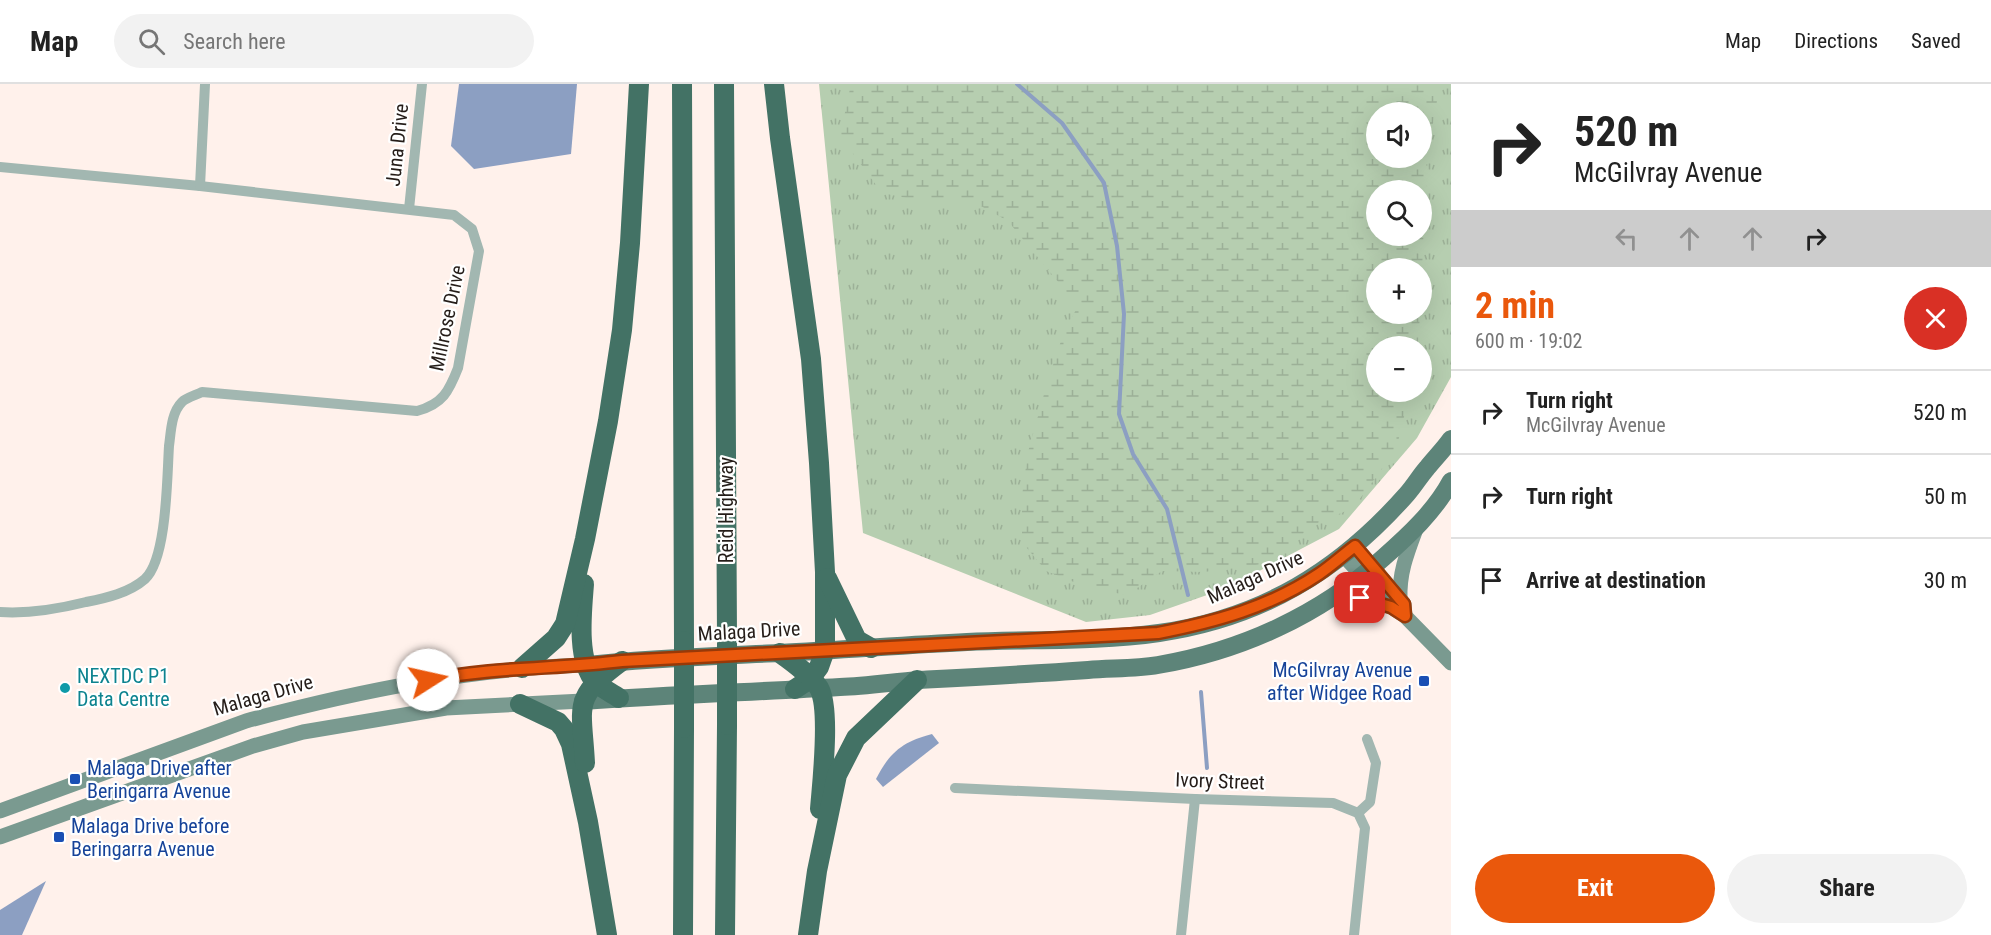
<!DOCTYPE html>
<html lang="en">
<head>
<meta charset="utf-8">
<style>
	:root { --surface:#fff; --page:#f2f2f2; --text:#222; --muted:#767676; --line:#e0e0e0; --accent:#ea580c }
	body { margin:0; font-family:"Roboto Condensed",sans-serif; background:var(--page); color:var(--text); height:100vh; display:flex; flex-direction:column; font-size:22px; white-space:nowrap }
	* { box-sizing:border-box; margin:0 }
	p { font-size:20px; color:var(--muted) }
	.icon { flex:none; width:33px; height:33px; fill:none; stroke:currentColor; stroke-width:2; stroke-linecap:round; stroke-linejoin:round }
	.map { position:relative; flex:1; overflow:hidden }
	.side { display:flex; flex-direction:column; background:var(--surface); width:540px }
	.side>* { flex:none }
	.top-card { background:#fff; color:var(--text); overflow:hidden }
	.tools { position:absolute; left:1366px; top:18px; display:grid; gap:12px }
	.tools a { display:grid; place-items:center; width:66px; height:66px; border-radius:50%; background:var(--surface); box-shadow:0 6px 24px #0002; font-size:30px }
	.pin { position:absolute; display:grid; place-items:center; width:51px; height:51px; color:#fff; margin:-26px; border-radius:12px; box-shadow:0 3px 9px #0006 }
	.me { position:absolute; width:66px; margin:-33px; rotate:80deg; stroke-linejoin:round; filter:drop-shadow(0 0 4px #0008) }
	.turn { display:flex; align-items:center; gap:21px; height:126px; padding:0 24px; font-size:27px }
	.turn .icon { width:78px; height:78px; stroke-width:2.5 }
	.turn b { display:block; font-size:42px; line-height:51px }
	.lanes { display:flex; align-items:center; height:57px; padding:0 24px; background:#0003; justify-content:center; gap:30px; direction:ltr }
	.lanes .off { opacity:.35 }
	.round { display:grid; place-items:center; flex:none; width:63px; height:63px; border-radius:32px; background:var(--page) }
	.head { display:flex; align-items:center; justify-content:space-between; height:102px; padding:0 24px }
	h1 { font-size:36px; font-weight:700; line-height:45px; color:var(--accent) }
	.primary-button { display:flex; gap:12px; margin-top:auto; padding:12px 24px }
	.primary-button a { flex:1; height:69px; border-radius:36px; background:var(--accent); color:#fff; font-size:24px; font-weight:700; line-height:69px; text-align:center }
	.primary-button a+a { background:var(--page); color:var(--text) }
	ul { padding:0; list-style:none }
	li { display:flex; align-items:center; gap:18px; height:84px; padding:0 24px; border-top:2px solid var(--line) }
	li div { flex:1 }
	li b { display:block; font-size:22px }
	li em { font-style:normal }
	header { display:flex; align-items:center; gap:36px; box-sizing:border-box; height:84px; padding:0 30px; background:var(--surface); border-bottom:2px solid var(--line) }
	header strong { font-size:28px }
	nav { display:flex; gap:33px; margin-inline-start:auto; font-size:21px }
	.search { width:420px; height:54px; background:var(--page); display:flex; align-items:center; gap:15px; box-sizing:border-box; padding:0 21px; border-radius:33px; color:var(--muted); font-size:22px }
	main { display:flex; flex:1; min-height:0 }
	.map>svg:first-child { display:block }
</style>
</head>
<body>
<header>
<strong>Map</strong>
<div class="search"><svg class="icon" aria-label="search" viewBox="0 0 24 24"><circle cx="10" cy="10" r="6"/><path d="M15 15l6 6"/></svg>Search here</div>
<nav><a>Map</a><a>Directions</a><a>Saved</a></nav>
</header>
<main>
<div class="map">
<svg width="1451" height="851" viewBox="0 0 1451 851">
	<defs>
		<pattern id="grass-tufts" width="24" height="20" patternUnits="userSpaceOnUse" patternTransform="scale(1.5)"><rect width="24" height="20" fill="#b6ceb0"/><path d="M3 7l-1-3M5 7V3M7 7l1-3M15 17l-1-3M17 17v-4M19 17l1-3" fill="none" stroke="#9cb097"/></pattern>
		<pattern id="wetland-marsh" width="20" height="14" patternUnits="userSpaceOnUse" patternTransform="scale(1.5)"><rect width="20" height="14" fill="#b6ceb0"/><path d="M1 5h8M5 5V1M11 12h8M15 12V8" fill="none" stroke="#9cb097"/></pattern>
	</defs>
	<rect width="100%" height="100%" fill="#fff1eb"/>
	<path fill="url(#grass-tufts)" fill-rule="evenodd" d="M819 0H1451V293L1417 354 1339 445 1227 504 1150 531 1086 538 863 449ZM1377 28H1422V74H1377ZM1377 106H1422V152H1377ZM1377 184H1422V230H1377ZM1377 262H1422V308H1377Z"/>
	<path fill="url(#wetland-marsh)" fill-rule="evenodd" d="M851 0H1440L1428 67 1422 185 1377 184V230H1420L1418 262H1377V308H1410L1396 366 1353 424 1313 441 1270 479 1204 488 1162 487 1127 511 1089 504 1046 487 1022 458V412L1028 368 1048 296 1064 248 1078 222 1008 137 970 116H916L882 109 840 52ZM1377 28H1422V74H1377ZM1377 106H1422V152H1377Z"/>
	<g fill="#8c9fc2">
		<polygon points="459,0 577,0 571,70 474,85 451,62"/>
		<path d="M932 650 939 659 883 703 876 695C890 668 902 658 932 650Z"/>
		<polygon points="46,797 22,851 0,851 0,826"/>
	</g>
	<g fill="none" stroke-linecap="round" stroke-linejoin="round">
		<g stroke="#8c9fc2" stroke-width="4">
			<polyline points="1017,0 1062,39 1104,99 1117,162 1124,230 1119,330 1133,370 1167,425 1188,511"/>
			<polyline points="1201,608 1207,684"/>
		</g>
		<g stroke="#a2b7b1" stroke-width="10">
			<path d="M0 83 200 102 454 131 472 145 479 167 458 284C449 307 443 320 417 327L202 308C196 311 186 314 182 318 171 329 171 348 169 362 167 393 167 475 145 495 129 509 106 514 86 518 58 525 29 530 0 528"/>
			<polyline points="200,102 205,0"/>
			<polyline points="409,125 422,0"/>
			<polyline points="955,704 1195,715 1333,719 1358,729 1365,744 1354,851"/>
			<polyline points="1358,729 1370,718 1376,679 1367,655"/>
			<polyline points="1181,851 1195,715"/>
		</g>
		<g stroke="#7a9a90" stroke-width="15">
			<polyline points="1355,462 1404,520 1405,532"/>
			<polyline points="1343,471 1391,523 1405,532 1451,579"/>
			<polyline points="1338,510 1388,522"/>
			<path d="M1400 515C1399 489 1407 469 1416 445"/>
			<path d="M0 727 246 637C358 607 472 584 587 581"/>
			<polyline points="0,753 253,662 303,648 446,624 583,617"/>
		</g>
		<g stroke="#5d8479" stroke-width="18">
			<path d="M587 581C651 574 715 572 779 569 842 566 904 561 967 558 1030 555 1096 558 1159 549 1262 534 1339 487 1407 410 1414 402 1420 392 1427 384 1435 374 1444 365 1451 355"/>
			<path d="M583 617C669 611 754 608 840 603 867 602 893 598 919 596 975 593 1032 590 1088 586 1111 584 1135 585 1158 581 1241 567 1320 531 1383 474 1408 452 1435 427 1451 397"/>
		</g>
		<g stroke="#437265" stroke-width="20">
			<polyline points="682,0 684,557"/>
			<polyline points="724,0 727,554"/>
			<polyline points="774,0 780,54 811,275 819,379 825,488 825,566 819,583 810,595 795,605"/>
			<polyline points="827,494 857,556 871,564"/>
			<path d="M584 500C582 527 576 576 595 598 601 604 612 609 619 614"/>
			<path d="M780 569C793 579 810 590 819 604 831 625 822 699 820 725"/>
			<polyline points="522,584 556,554 565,540 585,455 608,337 622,246 630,159 639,0"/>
			<polyline points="520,620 558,638 564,645 571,660 588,738 607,851"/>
			<path d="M585 679C582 621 571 614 622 577"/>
			<polyline points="683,851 684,644"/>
			<polyline points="725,851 727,641"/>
			<polyline points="808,851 817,787 837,691 856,654 917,596"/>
		</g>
		<g stroke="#437265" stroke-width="20">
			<polyline points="727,554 727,641"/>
			<polyline points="684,557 684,644"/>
		</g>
	</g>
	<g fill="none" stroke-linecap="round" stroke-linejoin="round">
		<defs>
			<path id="route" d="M428 596C492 583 557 585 622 577L1158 549C1215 538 1270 523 1319 490 1331 482 1343 471 1355 462L1404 520 1405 532 1391 523 1360 514"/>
		</defs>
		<use href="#route" stroke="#983908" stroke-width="15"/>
		<use href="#route" stroke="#ea580c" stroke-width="10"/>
	</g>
	<g fill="#1a4fb4" stroke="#fff" stroke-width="2">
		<rect x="1418" y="591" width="12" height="12" rx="3"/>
		<rect x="69" y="689" width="12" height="12" rx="3"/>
		<rect x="53" y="747" width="12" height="12" rx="3"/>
	</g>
	<circle fill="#0f9aa8" stroke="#fff" stroke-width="2" cx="65" cy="604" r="6"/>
	<g text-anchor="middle" stroke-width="4.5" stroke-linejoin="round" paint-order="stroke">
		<g font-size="20" fill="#251d19" stroke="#fff">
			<text transform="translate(397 61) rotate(-84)" y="7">Juna Drive</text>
			<text transform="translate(447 234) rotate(-78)" y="7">Millrose Drive</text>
			<text transform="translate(726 426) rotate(-90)" y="7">Reid Highway</text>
			<text transform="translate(1255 493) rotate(-24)" y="7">Malaga Drive</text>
			<text transform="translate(749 547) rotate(-3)" y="7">Malaga Drive</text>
			<text transform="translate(263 611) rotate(-16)" y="7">Malaga Drive</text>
			<text transform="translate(1220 697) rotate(2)" y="7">Ivory Street</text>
		</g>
		<g font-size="20" fill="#164399" stroke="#fff" text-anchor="start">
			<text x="1412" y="593" text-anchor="end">McGilvray Avenue<tspan x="1412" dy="23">after Widgee Road</tspan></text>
			<text x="87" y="691">Malaga Drive after<tspan x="87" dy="23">Beringarra Avenue</tspan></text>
			<text x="71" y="749">Malaga Drive before<tspan x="71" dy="23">Beringarra Avenue</tspan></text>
		</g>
		<g font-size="20" fill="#0d838f" stroke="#fff" text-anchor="start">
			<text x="77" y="599">NEXTDC P1<tspan x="77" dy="23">Data Centre</tspan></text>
		</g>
	</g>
</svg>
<div class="tools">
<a><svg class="icon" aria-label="sound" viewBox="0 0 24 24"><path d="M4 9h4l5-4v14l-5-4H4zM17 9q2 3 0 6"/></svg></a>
<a><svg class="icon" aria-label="search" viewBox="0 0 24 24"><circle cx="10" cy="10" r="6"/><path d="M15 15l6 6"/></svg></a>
<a>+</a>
<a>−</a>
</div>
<div class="pin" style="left:1360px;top:514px;background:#d93025"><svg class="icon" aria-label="arrive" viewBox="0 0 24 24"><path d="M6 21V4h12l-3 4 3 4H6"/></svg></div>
<svg class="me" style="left:428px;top:596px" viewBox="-20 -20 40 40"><circle r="19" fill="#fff"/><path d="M0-13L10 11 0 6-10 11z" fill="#ea580c"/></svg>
</div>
<section class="side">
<div class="top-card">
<div class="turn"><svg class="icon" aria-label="right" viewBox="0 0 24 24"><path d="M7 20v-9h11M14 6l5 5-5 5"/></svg><div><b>520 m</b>McGilvray Avenue</div></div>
<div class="lanes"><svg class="icon off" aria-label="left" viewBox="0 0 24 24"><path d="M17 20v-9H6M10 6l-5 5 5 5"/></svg><svg class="icon off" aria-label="ahead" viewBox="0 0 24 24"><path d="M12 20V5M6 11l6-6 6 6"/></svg><svg class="icon off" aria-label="ahead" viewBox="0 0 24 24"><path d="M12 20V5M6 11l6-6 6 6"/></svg><svg class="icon" aria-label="right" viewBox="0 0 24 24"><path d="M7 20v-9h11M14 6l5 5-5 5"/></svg></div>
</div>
<div class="head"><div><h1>2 min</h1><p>600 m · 19:02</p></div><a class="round" style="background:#d93025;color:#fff"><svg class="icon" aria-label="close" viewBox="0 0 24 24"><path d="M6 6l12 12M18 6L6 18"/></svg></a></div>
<ul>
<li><svg class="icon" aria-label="right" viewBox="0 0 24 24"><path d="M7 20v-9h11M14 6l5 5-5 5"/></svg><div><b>Turn right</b><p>McGilvray Avenue</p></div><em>520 m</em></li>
<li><svg class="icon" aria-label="right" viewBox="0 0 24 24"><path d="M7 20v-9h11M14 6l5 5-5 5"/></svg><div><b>Turn right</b></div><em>50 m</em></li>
<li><svg class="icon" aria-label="arrive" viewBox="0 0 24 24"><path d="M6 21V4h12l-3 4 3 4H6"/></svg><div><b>Arrive at destination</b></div><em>30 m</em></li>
</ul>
<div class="primary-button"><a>Exit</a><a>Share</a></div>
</section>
</main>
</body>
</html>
